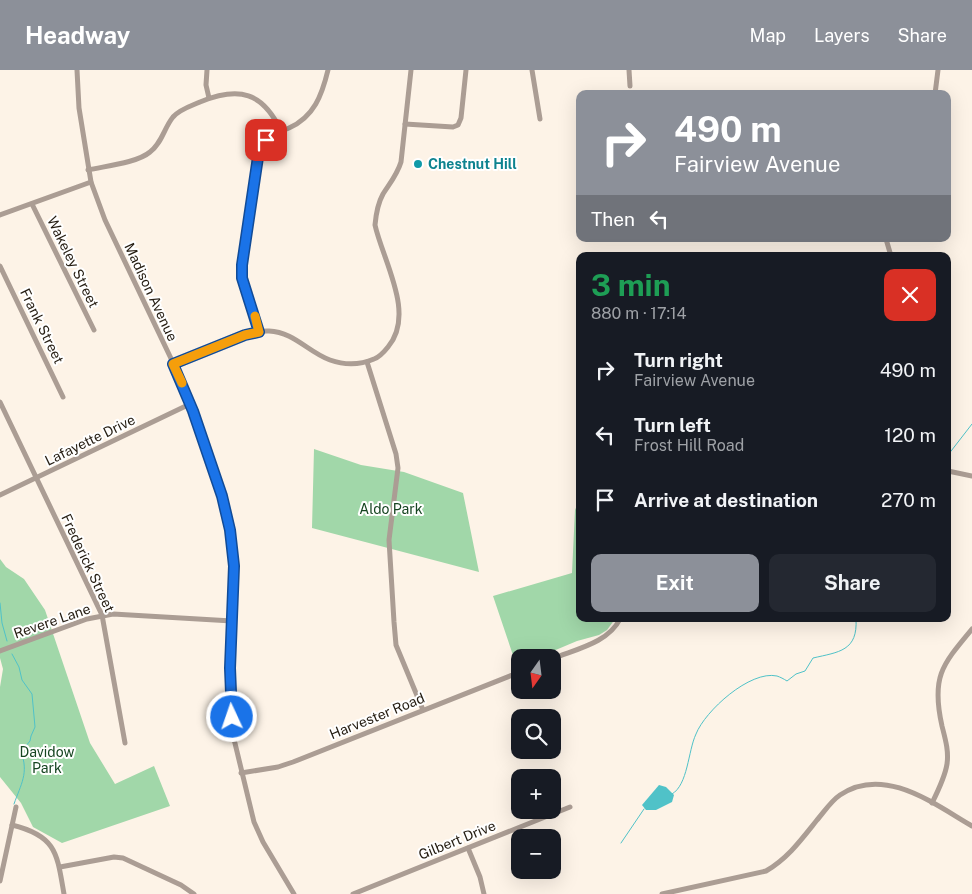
<!DOCTYPE html>
<html lang="en">
<head>
<meta charset="utf-8">
<style>
	:root { --surface:#171b24; --page:#242831; --text:#f1f3f6; --muted:#9ea1a6; --accent:#8c9099 }
	body { margin:0; font-family:"Public Sans",sans-serif; background:var(--page); color:var(--text); height:100vh; display:flex; flex-direction:column; font-size:19px; white-space:nowrap }
	* { box-sizing:border-box; margin:0 }
	p { font-size:16px; color:var(--muted) }
	.icon { flex:none; width:28px; height:28px; fill:none; stroke:currentColor; stroke-width:2; stroke-linecap:round; stroke-linejoin:round }
	.map { position:relative; flex:1; overflow:hidden }
	.panel { position:absolute; left:576px; top:182px; width:375px; height:370px; display:flex; flex-direction:column; background:var(--surface); border-radius:10px; box-shadow:0 5px 20px #0002 }
	.panel>* { flex:none }
	.top-card { position:absolute; left:576px; top:20px; width:375px; height:152px; border-radius:10px; box-shadow:0 5px 20px #0002; background:#8c9099; color:#fff; overflow:hidden }
	.needle { width:32px; rotate:194deg }
	.buttons { position:absolute; left:511px; top:579px; display:grid; gap:10px }
	.buttons a { display:grid; place-items:center; width:50px; height:50px; border-radius:10px; background:var(--surface); box-shadow:0 5px 20px #0002; font-size:25px }
	.pin { position:absolute; display:grid; place-items:center; width:42px; height:42px; color:#fff; margin:-21px; border-radius:10px; box-shadow:0 2px 8px #0006 }
	.me { position:absolute; width:55px; margin:-28px; rotate:357deg; stroke-linejoin:round; filter:drop-shadow(0 0 4px #0008) }
	.turn { display:flex; align-items:center; gap:18px; height:105px; padding:0 15px; font-size:22px }
	.turn .icon { width:65px; height:65px; stroke-width:2.5 }
	.turn b { display:block; font-size:35px; line-height:42px }
	.then { display:flex; align-items:center; height:48px; padding:0 15px; background:#0003; gap:10px; font-size:19px }
	.round { display:grid; place-items:center; flex:none; width:52px; height:52px; border-radius:10px; background:var(--page) }
	.head { display:flex; align-items:center; justify-content:space-between; height:85px; padding:0 15px }
	h1 { font-size:30px; font-weight:700; line-height:38px; color:#1e9e55 }
	.button { display:flex; gap:10px; margin-top:auto; padding:10px 15px }
	.button a { flex:1; height:58px; border-radius:10px; background:var(--accent); color:#fff; font-size:20px; font-weight:700; line-height:58px; text-align:center }
	.button a+a { background:var(--page); color:var(--text) }
	ul { padding:0; list-style:none }
	li { display:flex; align-items:center; gap:15px; height:65px; padding:0 15px }
	li div { flex:1 }
	li b { display:block; font-size:19px }
	li em { font-style:normal }
	header { display:flex; align-items:center; gap:30px; box-sizing:border-box; height:70px; padding:0 25px; background:var(--accent); color:#fff }
	header strong { font-size:24px }
	nav { display:flex; gap:28px; margin-inline-start:auto; font-size:18px }
	.map>svg:first-child { display:block }
</style>
</head>
<body>
<header>
<strong>Headway</strong>
<nav><a>Map</a><a>Layers</a><a>Share</a></nav>
</header>
<div class="map">
<svg width="972" height="824" viewBox="0 0 972 824">
	<rect width="100%" height="100%" fill="#fdf3e7"/>
	<g fill="#a1d7a9">
		<polygon points="314,379 361,395 404,402 463,423 479,502 312,458"/>
		<polygon points="580,428 580,549 615,549 607,560 599,565 577,571 539,587 520,588 520,596 517,597 493,526 572,503 575,440"/>
		<polygon points="0,489 6,497 24,509 45,540 90,673 115,714 154,696 170,736 62,773 33,757 21,733 0,707 0,617 3,599 0,588"/>
	</g>
	<polygon fill="#50c2c8" points="659,715 666,717 674,725 672,732 656,740 646,740 642,735"/>
	<g fill="none" stroke-linecap="round" stroke-linejoin="round">
		<g stroke="#50c2c8" stroke-width="1">
			<polyline points="948,385 972,354"/>
			<polyline points="0,533 2,553 7,571"/>
			<path d="M12 584 19 597 22 610 32 624 35 657 31 666 30 671 21 682C29 703 21 714 14 734"/>
			<path d="M672 724C688 715 688 681 696 664 705 641 750 600 777 606 780 607 784 609 787 611L796 604 805 601 813 588C839 582 858 581 856 549"/>
			<polyline points="621,773 644,739"/>
		</g>
		<g stroke="#ab9d94" stroke-width="5">
			<polyline points="77,0 79,38 91,112 105,150 176,299 193,341 227,444 233,488 230,598 233,665 254,752 263,772 294,824"/>
			<polyline points="207,0 206,15 209,28"/>
			<polyline points="532,0 540,49"/>
			<polyline points="629,0 630,16"/>
			<polyline points="935,24 938,0"/>
			<polyline points="405,54 453,57 458,55 461,48 466,0"/>
			<path d="M88 100C105 96 137 93 150 82 162 73 164 58 173 47 180 39 191 36 200 32 239 16 263 22 281 61"/>
			<polyline points="32,134 94,260"/>
			<polyline points="0,145 91,112"/>
			<polyline points="886,169 891,186"/>
			<polyline points="0,196 63,327"/>
			<path d="M259 262 242 207V195C243 175 255 82 265 71 271 65 281 61 289 58 314 47 322 25 328 0"/>
			<polyline points="367,292 396,384 398,398 389,470 394,552 396,575 423,640"/>
			<path d="M173 294C199 283 242 260 269 261 294 262 308 282 330 290 344 295 360 295 374 289 380 287 384 282 388 277 416 244 383 191 375 155 376 144 378 133 383 124 390 113 397 105 401 92L411 0"/>
			<polyline points="0,332 102,545 125,673"/>
			<polyline points="948,401 972,406"/>
			<polyline points="0,425 190,334"/>
			<polyline points="0,581 87,549 113,544 232,551"/>
			<path d="M552 589C576 579 608 573 620 549"/>
			<polyline points="241,703 278,697 293,692 520,602"/>
			<path d="M932 733C938 721 945 707 947 694 949 681 945 668 942 656 931 607 942 595 972 559"/>
			<path d="M12 755C57 766 57 784 64 824"/>
			<polyline points="468,778 480,807 484,824"/>
			<polyline points="60,797 114,787 123,788 181,815 194,824"/>
			<polyline points="0,811 16,737"/>
			<polyline points="353,824 570,737"/>
			<path d="M662 824 766 801C788 788 801 770 817 750 824 742 831 731 840 725 884 695 934 734 972 756"/>
		</g>
	</g>
	<g fill="none" stroke-linecap="round" stroke-linejoin="round">
		<defs>
			<polyline id="route" points="232,647 230,598 234,496 230,460 222,426 193,341 173,294 245,265 259,262 242,208 242,195 258,87 266,70"/>
		</defs>
		<use href="#route" stroke="#114b97" stroke-width="12"/>
		<use href="#route" stroke="#1a73e8" stroke-width="9"/>
		<polyline stroke="#f59e0b" stroke-width="9" points="182,313 173,294 245,265 259,262 255,246"/>
	</g>
	<circle fill="#0f9aa8" stroke="#fff" stroke-width="2" cx="418" cy="94" r="5"/>
	<g text-anchor="middle" stroke-width="4" stroke-linejoin="round" paint-order="stroke">
		<g font-size="14" font-weight="bold" fill="#0d838f" stroke="#fff" text-anchor="start">
			<text x="428" y="99">Chestnut Hill</text>
		</g>
		<g font-size="14" fill="#241c11" stroke="#fff">
			<text transform="translate(73 192) rotate(64)" y="5">Wakeley Street</text>
			<text transform="translate(151 222) rotate(65)" y="5">Madison Avenue</text>
			<text transform="translate(42 256) rotate(64)" y="5">Frank Street</text>
			<text transform="translate(90 370) rotate(-26)" y="5">Lafayette Drive</text>
			<text transform="translate(88 493) rotate(65)" y="5">Frederick Street</text>
			<text transform="translate(52 551) rotate(-19)" y="5">Revere Lane</text>
			<text transform="translate(377 646) rotate(-22)" y="5">Harvester Road</text>
			<text transform="translate(457 770) rotate(-22)" y="5">Gilbert Drive</text>
		</g>
		<g font-size="14" fill="#164521" stroke="#fff">
			<text x="391" y="444">Aldo Park</text>
			<text x="47" y="687">Davidow<tspan x="47" dy="16">Park</tspan></text>
		</g>
	</g>
</svg>
<div class="buttons">
<a><svg class="needle" viewBox="-14 -14 28 28"><path d="M0-13l5 13h-10z" fill="#e53935"/><path d="M0 13l5-13h-10z" fill="#9ea1a6"/></svg></a>
<a><svg class="icon" aria-label="search" viewBox="0 0 24 24"><circle cx="10" cy="10" r="6"/><path d="M15 15l6 6"/></svg></a>
<a>+</a>
<a>−</a>
</div>
<div class="pin" style="left:266px;top:70px;background:#d93025"><svg class="icon" aria-label="arrive" viewBox="0 0 24 24"><path d="M6 21V4h12l-3 4 3 4H6"/></svg></div>
<svg class="me" style="left:232px;top:647px" viewBox="-20 -20 40 40"><circle r="17" fill="#1a73e8" stroke="#fff" stroke-width="3"/><path d="M0-11L8 9 0 5-8 9z" fill="#fff"/></svg>
<div class="top-card">
<div class="turn"><svg class="icon" aria-label="right" viewBox="0 0 24 24"><path d="M7 20v-9h11M14 6l5 5-5 5"/></svg><div><b>490 m</b>Fairview Avenue</div></div>
<div class="then">Then<svg class="icon" aria-label="left" viewBox="0 0 24 24"><path d="M17 20v-9H6M10 6l-5 5 5 5"/></svg></div>
</div>
<section class="panel">
<div class="head"><div><h1>3 min</h1><p>880 m · 17:14</p></div><a class="round" style="background:#d93025;color:#fff"><svg class="icon" aria-label="close" viewBox="0 0 24 24"><path d="M6 6l12 12M18 6L6 18"/></svg></a></div>
<ul>
<li><svg class="icon" aria-label="right" viewBox="0 0 24 24"><path d="M7 20v-9h11M14 6l5 5-5 5"/></svg><div><b>Turn right</b><p>Fairview Avenue</p></div><em>490 m</em></li>
<li><svg class="icon" aria-label="left" viewBox="0 0 24 24"><path d="M17 20v-9H6M10 6l-5 5 5 5"/></svg><div><b>Turn left</b><p>Frost Hill Road</p></div><em>120 m</em></li>
<li><svg class="icon" aria-label="arrive" viewBox="0 0 24 24"><path d="M6 21V4h12l-3 4 3 4H6"/></svg><div><b>Arrive at destination</b></div><em>270 m</em></li>
</ul>
<div class="button"><a>Exit</a><a>Share</a></div>
</section>
</div>
</body>
</html>
